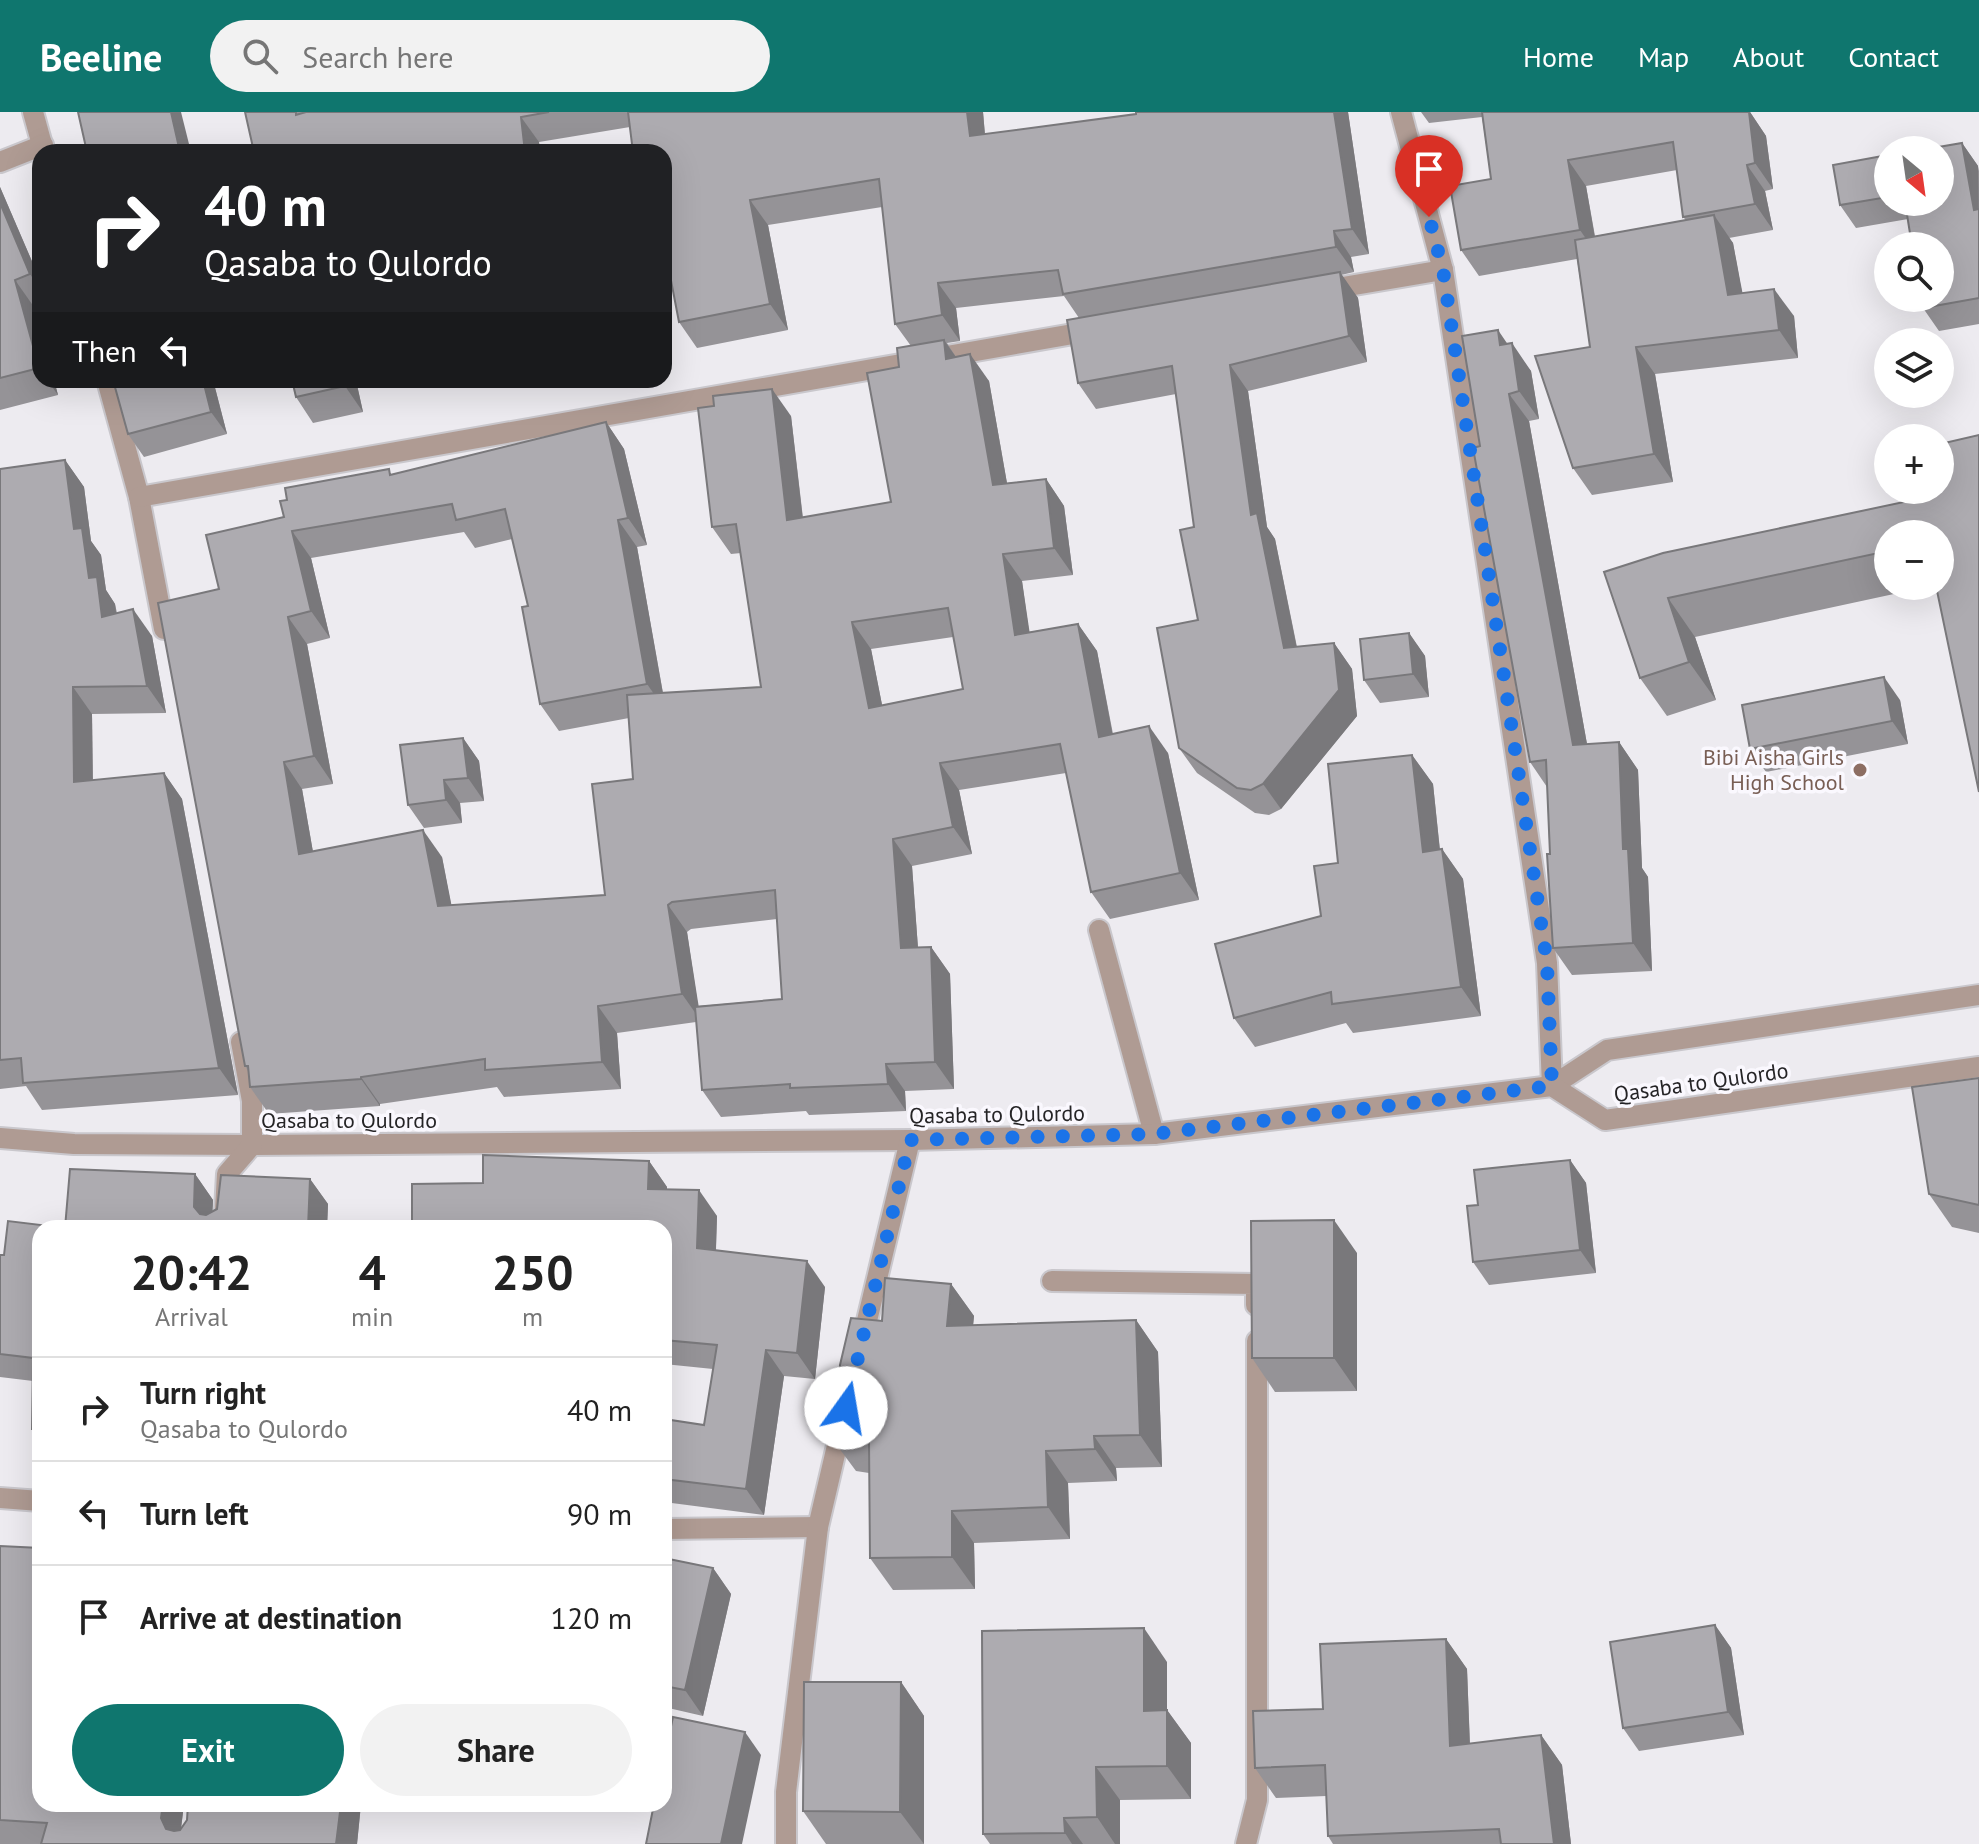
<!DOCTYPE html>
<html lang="en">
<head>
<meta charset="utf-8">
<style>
	:root { --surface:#fff; --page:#f2f2f2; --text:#222; --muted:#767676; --line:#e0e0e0; --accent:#0f766e }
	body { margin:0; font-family:"PT Sans",sans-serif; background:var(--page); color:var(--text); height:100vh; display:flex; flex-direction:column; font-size:30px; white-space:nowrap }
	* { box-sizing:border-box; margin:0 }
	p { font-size:26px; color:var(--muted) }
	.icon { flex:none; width:44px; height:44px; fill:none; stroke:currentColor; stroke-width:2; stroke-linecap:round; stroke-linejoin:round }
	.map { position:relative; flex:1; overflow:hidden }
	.details { position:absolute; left:32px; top:1108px; width:640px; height:592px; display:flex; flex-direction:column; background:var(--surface); border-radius:24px; box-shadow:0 8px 32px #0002 }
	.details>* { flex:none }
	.guide { position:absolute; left:32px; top:32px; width:640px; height:244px; border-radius:24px; box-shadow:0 8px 32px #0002; background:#202124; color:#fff; overflow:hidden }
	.needle { width:52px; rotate:151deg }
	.fabs { position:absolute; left:1874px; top:24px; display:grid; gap:16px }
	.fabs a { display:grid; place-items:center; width:80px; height:80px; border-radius:50%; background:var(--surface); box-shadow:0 8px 32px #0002; font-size:40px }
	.pin { position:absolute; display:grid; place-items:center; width:68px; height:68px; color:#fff; margin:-82px -34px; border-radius:50% 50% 50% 0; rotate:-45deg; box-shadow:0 0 8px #0007 }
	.pin .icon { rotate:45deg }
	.me { position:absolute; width:88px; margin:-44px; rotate:13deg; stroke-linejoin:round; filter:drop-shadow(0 0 6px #0008) }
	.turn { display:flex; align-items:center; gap:28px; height:168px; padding:0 40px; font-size:36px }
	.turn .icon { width:104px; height:104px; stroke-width:2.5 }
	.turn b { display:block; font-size:56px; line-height:68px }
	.then { display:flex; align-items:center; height:76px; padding:0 40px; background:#0003; gap:16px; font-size:30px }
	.eta { display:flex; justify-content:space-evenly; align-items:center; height:136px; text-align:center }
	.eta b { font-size:48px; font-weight:800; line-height:56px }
	.button { display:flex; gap:16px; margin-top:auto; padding:16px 40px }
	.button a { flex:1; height:92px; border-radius:48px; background:var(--accent); color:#fff; font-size:32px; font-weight:800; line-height:92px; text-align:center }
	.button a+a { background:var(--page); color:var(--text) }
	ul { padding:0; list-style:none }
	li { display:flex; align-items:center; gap:24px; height:104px; padding:0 40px; border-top:2px solid var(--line) }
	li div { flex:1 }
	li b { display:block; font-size:30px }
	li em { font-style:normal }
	header { display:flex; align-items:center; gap:48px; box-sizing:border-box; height:112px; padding:0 40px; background:var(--accent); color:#fff }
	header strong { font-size:38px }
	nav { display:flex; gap:44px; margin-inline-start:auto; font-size:28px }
	.search { width:560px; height:72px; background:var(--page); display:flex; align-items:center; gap:20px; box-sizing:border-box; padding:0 28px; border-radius:44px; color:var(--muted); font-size:30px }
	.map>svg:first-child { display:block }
</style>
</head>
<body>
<header>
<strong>Beeline</strong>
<div class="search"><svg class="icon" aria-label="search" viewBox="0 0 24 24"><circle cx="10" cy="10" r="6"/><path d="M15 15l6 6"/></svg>Search here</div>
<nav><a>Home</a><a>Map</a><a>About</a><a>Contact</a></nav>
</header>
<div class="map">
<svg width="1979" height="1732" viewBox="0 0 1979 1732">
	<rect width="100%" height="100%" fill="#edebf0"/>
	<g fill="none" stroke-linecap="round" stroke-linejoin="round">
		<defs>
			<g id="minor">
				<polyline points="33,0 44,40"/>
				<polyline points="1401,0 1443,158 1547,851 1552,974"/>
				<polyline points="0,50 43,33"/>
				<polyline points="1325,178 1443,158"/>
				<polyline points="107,268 139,385 164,517"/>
				<polyline points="139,385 1096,218"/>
				<polyline points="1099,818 1154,1022"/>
				<polyline points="1552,974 1607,938 1979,883"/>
				<polyline points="0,1026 74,1032 252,1033 910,1028 1154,1022 1552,974 1605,1008 1979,955"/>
				<polyline points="224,1116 227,1062 252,1033 252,989 241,930"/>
				<polyline points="1052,1169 1256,1172 1256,1193"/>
				<polyline points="861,1234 910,1028"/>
				<polyline points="0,1386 40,1389"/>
				<polyline points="664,1417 818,1415"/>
				<polyline points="786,1732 786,1680 818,1415 843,1308"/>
				<polyline points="1246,1732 1257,1688 1257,1229"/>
			</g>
		</defs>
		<use href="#minor" stroke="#c9c7cc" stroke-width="24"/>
		<use href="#minor" stroke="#af9b93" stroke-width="20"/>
	</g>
	<g fill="#959397" fill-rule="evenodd">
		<path d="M245 0H983L985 22 1136 2V0H1348L1369 142 1351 145 1354 160 1341 163 1358 186 1367 250 1248 279 1267 415 1275 427 1297 535 1334 531 1352 557 1357 604 1281 697 1269 703 1255 701 1197 661 1179 636 1198 508 1194 415 1176 282 1096 297 1078 271 1079 206 1064 184 956 196 960 229 947 231 956 245 989 269 1007 371 1046 367 1064 394 1073 463 1022 469 1029 520 1078 512 1097 539 1113 622 1168 641 1199 788 1110 807 1091 780 1066 661 959 678 972 742 912 754 918 836 931 835 950 862 954 977 905 979 906 999 809 1003 806 999 721 1005 702 978 696 910 617 921 621 977 504 985 497 975 380 992V994L269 1002 250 975 248 959 245 954 219 477 284 405 393 362 606 310 624 337 647 433 637 435 663 581 761 575 741 441 731 442 712 415 791 304 803 406 891 390 899 255 911 234 895 212 882 95 768 113 788 218 697 236 679 210 664 40 630 15 539 30 540 40H254ZM464 420 475 436 512 427 528 494 540 592 559 619 629 606 633 667 605 783 451 793 442 745 313 740 302 677 333 672 307 532 330 526 311 446ZM953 525 963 577 882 593 871 537ZM777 807 782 887 698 894 687 820 691 817Z"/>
		<path d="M1421 0H1750L1766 24 1773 77 1765 79 1773 118 1729 126 1733 131 1742 181 1794 204 1798 246 1655 262 1673 370 1592 383 1573 356 1590 235 1577 147 1479 164 1461 138 1491 67 1482 5 1429 11ZM1677 58 1683 105 1686 108 1595 124 1586 74Z"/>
		<polygon points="1962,31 1978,54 1979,59 1979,212 1939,219 1923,196 1908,107 1856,116 1840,93 1888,43 1888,90 1940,90"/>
		<polygon points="0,75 40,168 40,193 34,195 40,218 40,268 54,268 58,283 0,298"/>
		<polygon points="1507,232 1531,259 1539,307 1529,309 1587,632 1619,630 1638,658 1642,756 1648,765 1652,859 1572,863 1553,836 1547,675 1530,650 1480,334"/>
		<polygon points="213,268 227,322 144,345 128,322"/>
		<polygon points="292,268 406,268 357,273 363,300 313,311 296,285"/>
		<polygon points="65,348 84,375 91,429 101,443 106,478 115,492 117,501 152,524 166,601 92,602 93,668 164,661 182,687 238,983 42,998 26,974 0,977 0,357"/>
		<polygon points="1918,387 1940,422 1888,422 1888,474 1931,474 1695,525 1716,588 1667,604 1640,566 1604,460"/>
		<polygon points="1409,521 1425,544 1429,585 1380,591 1364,568"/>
		<polygon points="1900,588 1908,632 1766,660 1750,637"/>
		<polygon points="463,626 479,649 484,689 460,691 462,711 424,716 408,693"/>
		<polygon points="1412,643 1433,672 1440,738 1442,737 1463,767 1481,904 1353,921 1346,911 1255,935 1234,906 1321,804 1338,751"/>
		<polygon points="1979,966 1979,1121 1952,1115 1929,1082"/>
		<polygon points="1570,1048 1586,1071 1596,1161 1489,1173 1473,1150"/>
		<polygon points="649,1049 667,1075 667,1077 717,1104 716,1138 825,1175 815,1267 784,1264 764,1403 664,1390 664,1307 704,1313 713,1257 664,1252 664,1116 483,1071"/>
		<polygon points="70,1057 195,1062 213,1088 212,1100 217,1097 221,1063 310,1067 328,1092 327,1116 40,1116 40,1329 32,1317 33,1269 0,1265 0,1143 4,1143 8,1109 65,1116"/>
		<polygon points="1357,1141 1357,1279 1275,1280 1252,1246"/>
		<polygon points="951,1172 974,1204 973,1213 1136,1208 1158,1240 1162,1355 1116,1356 1117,1369 1068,1371 1070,1427 974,1431 975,1477 893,1478 870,1446 869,1361 856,1359 833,1328 882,1209"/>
		<polygon points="0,1434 40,1692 184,1692 181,1717 187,1708 188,1692 361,1692 357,1732 0,1732"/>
		<polygon points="664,1446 713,1456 731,1482 703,1604 664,1595"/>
		<polygon points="1715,1513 1731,1536 1744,1623 1639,1639 1623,1616"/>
		<polygon points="1446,1527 1467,1557 1470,1632 1541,1623 1562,1653 1571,1732 1333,1732 1328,1724 1326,1684 1276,1686 1255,1656 1323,1597"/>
		<polygon points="1167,1550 1167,1598 1191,1631 1191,1687 1120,1688 1120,1732 990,1732 983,1722"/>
		<polygon points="901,1570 924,1604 924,1732 826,1732 803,1699"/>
	</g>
	<g fill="#79787b">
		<polygon points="171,0 181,0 191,40 180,40"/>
		<polygon points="967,0 983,0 987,49 970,24"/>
		<polygon points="1334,0 1348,0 1369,142 1352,117"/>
		<polygon points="1749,0 1750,0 1766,24 1773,77 1755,51"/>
		<polygon points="521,5 539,30 540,40 525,40"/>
		<polygon points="1962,31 1978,54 1979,105 1974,98"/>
		<polygon points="1568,48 1586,74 1598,144 1580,118"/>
		<polygon points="1747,53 1765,79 1773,118 1755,92"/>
		<polygon points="0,75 40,168 40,177 30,162 0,91"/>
		<polygon points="750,88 768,113 788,218 770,192"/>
		<polygon points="1714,103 1733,131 1748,210 1728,183"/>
		<polygon points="1334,119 1351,145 1354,160 1336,135"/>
		<polygon points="1340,160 1358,186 1367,250 1349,224"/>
		<polygon points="15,168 34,195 40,218 40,258"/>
		<polygon points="938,171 956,196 960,229 942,203"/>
		<polygon points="1774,177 1794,204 1798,246 1779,218"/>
		<polygon points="1498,218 1513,240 1512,231 1531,259 1539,307 1519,279 1500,233"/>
		<polygon points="944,228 963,255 946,247"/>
		<polygon points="1636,235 1655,262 1673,370 1654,342"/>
		<polygon points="970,242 989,269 1012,400 993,373"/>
		<polygon points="1230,253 1248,279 1267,415 1275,427 1302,562 1284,536 1251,403"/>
		<polygon points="47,268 54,268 58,283"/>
		<polygon points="203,268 213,268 227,322 211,300"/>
		<polygon points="344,268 354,268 357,273 363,300 345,274"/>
		<polygon points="772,277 791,304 806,435 787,408"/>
		<polygon points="1509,282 1529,309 1592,660 1573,633"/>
		<polygon points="606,310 624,337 647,433 628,406"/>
		<polygon points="65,348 84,375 91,429 101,443 106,478 115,492 120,531 102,505 74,417"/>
		<polygon points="1046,367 1064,394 1073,463 1054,436"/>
		<polygon points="618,408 637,435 666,599 647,572"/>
		<polygon points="292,419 311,446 330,526 311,499"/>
		<polygon points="1003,442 1022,469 1034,550 1015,523"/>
		<polygon points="1668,486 1695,525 1716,588 1689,550"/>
		<polygon points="133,497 152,524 166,601 147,574"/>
		<polygon points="288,505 307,532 333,672 314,644"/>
		<polygon points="852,510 871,537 888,623 869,596"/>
		<polygon points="1078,512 1097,539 1118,652 1099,625"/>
		<polygon points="1409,521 1425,544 1429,585 1413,562"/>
		<polygon points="1334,531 1352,557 1357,604 1281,697 1263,672"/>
		<polygon points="1884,565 1900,588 1908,632 1892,609"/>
		<polygon points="73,575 92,602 93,697 74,670"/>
		<polygon points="1149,614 1168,641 1199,788 1180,761"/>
		<polygon points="463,626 479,649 484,689 468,666"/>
		<polygon points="1619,630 1638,658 1642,756 1648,765 1652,859 1633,831 1623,737"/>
		<polygon points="1412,643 1433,672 1443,769 1423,740"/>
		<polygon points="284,650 302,677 318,769 299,742"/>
		<polygon points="940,651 959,678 972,742 953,715"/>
		<polygon points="164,661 182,687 238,983 219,956"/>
		<polygon points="444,668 460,691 462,711 446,688"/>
		<polygon points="423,718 442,745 457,821 438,794"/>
		<polygon points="893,727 912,754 920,864 901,836"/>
		<polygon points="1442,737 1463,767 1481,904 1461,875"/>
		<polygon points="668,793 687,820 701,909 682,882"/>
		<polygon points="931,835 950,862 954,977 935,950"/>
		<polygon points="598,894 617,921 621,977 602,950"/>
		<polygon points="886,952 905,979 906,999 888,972"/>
		<polygon points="361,965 380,992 380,994 361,967"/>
		<polygon points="1570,1048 1586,1071 1596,1161 1580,1138"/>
		<polygon points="649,1049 667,1075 666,1102 648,1077"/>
		<polygon points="195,1062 213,1088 212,1116 194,1095"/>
		<polygon points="310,1067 328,1092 327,1116 308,1116"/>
		<polygon points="699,1078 717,1104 715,1162 697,1136"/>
		<polygon points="1334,1108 1357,1141 1357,1279 1334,1246"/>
		<polygon points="807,1149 825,1175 815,1267 797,1241"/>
		<polygon points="951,1172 974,1204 970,1246 947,1214"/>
		<polygon points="1136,1208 1158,1240 1162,1355 1140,1323"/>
		<polygon points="766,1238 784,1264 764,1403 746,1377"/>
		<polygon points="1094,1324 1116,1356 1117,1369 1095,1337"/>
		<polygon points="1046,1339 1068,1371 1070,1427 1048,1395"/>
		<polygon points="952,1399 974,1431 975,1477 952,1445"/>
		<polygon points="713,1456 731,1482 703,1604 685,1578"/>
		<polygon points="1715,1513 1731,1536 1744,1623 1728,1600"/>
		<polygon points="1144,1516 1167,1550 1167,1632 1144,1599"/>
		<polygon points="1446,1527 1467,1557 1471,1665 1450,1634"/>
		<polygon points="901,1570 924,1604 924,1732 900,1700"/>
		<polygon points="1167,1598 1191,1631 1191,1687 1167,1654"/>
		<polygon points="745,1620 761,1643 742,1732 721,1732"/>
		<polygon points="1541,1623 1562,1653 1571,1732 1554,1732"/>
		<polygon points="1096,1655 1120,1688 1120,1732 1115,1732 1097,1705"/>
		<polygon points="163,1692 184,1692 179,1732 166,1717 161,1706"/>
		<polygon points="341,1692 361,1692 357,1732 336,1732"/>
		<polygon points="1064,1706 1083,1732 1072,1732 1065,1721"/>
	</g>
	<g fill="#adabb0" stroke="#79787b" stroke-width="2" fill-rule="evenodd">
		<polygon points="78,0 171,0 180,40 87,40"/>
		<polygon points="245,0 296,0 296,3 306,0 549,0 521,5 525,40 254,40"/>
		<polygon points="628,0 967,0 970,24 1136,2 1136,0 1334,0 1352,117 1334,119 1336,135 1063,182 1058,158 938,171 942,203 895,212 879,67 750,88 770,192 679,210 664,132 664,40 633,40"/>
		<polygon points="1482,0 1749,0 1755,51 1747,53 1755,92 1683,105 1673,30 1568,48 1580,118 1461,138 1450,74 1491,67"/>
		<polygon points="1962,31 1974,98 1979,97 1979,186 1923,196 1921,186 1940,186 1940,134 1912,134 1905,90 1940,90 1940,38 1921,38"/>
		<polygon points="1888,43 1888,85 1840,93 1833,53"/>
		<polygon points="0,91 30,162 15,168 39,256 0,266"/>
		<polygon points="1714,103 1728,183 1774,177 1779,218 1636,235 1654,342 1573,356 1535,244 1590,235 1575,128"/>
		<polygon points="1340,160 1349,224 1230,253 1251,403 1257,401 1284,536 1334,531 1339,578 1263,672 1251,678 1237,676 1179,636 1157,516 1198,508 1180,418 1194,415 1172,254 1078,271 1067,208"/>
		<polygon points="1498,218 1500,233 1512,231 1519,279 1509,282 1573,633 1619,630 1623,737 1628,737 1633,831 1553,836 1547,742 1550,742 1546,648 1530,650 1473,336 1480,334 1462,224"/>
		<path d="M944 228 946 247 970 242 993 373 1046 367 1054 436 1003 442 1015 523 1078 512 1099 625 1149 614 1180 761 1091 780 1060 632 940 651 953 715 893 727 901 836 931 835 935 950 886 952 888 972 790 976V972L702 978 695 895 782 887 775 778 672 790 668 793 682 882 598 894 602 950 485 958V947L361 965V967L250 975 248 954H245L158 491 219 477 206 423 284 405 280 389 287 388 285 376 389 357 390 363 606 310 628 406 618 408 647 572 540 592 522 495 528 494 505 397 456 408 452 392 292 419 311 499 288 505 314 644 284 650 299 742 423 718 438 794 605 783 592 672 633 667 627 583 761 575 736 412 712 415 698 296 714 294 713 284 772 277 787 408 891 390 867 261 899 255 897 236ZM948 496 963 577 869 596 852 510Z"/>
		<polygon points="113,268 203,268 211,300 128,322"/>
		<polygon points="292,268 344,268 345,274 296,285"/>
		<polygon points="1979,323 1979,680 1936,474 1940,474 1940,422 1888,422 1888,439 1668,486 1689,550 1640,566 1604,460 1663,441 1918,387 1916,378 1940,378 1940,332"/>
		<polygon points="65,348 74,417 82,416 89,466 97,465 102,505 133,497 147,574 73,575 74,670 164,661 219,956 23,971 21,946 0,948 0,357"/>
		<polygon points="1409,521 1413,562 1364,568 1360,527"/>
		<polygon points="1884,565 1892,609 1750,637 1742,593"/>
		<polygon points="463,626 468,666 444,668 446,688 408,693 400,633"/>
		<polygon points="1412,643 1423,740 1442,737 1461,875 1332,892 1331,880 1234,906 1215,832 1321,804 1314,754 1338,751 1328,652"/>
		<polygon points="1979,966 1979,1093 1929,1082 1912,975"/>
		<polygon points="483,1043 649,1049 648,1077 699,1078 697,1136 807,1149 797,1241 766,1238 746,1377 664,1367 664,1307 704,1313 717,1233 664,1228 664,1116 412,1116 412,1072 483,1071"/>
		<polygon points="1570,1048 1580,1138 1473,1150 1467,1094 1478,1093 1474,1058"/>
		<polygon points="70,1057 195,1062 194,1095 200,1102 206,1103 217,1097 221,1063 310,1067 308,1116 40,1116 40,1317 32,1317 33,1246 0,1242 0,1143 4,1143 8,1109 65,1116"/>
		<polygon points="1334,1108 1334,1246 1252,1246 1251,1109"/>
		<polygon points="885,1166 951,1172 947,1214 1136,1208 1140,1323 1094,1324 1095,1337 1046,1339 1048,1395 952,1399 952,1445 870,1446 869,1331 833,1328 840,1253 851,1206 882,1209"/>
		<polygon points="0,1434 40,1436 40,1692 163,1692 161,1706 166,1717 174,1719 180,1718 187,1708 188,1692 341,1692 336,1732 41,1732 47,1711 0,1708"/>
		<polygon points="664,1446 713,1456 685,1578 664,1574"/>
		<polygon points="1715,1513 1728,1600 1623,1616 1610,1530"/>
		<polygon points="1144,1516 1144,1599 1167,1598 1167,1654 1096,1655 1097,1705 1064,1706 1065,1721 983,1722 982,1519"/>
		<polygon points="1446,1527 1450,1634 1541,1623 1554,1732 1501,1732 1499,1717 1328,1724 1325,1653 1255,1656 1253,1599 1323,1597 1320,1532"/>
		<polygon points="804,1570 901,1570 900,1700 803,1699"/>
		<polygon points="673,1605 745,1620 721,1732 646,1732 654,1692 664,1692 664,1647"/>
	</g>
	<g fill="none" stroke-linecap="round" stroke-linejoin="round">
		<polyline stroke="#1a73e8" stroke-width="14" stroke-dasharray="0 25.2" points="846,1296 910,1028 1154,1022 1552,974 1547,851 1443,158 1429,105"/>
	</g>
	<circle fill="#8d6e63" stroke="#faf8fe" stroke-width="3" cx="1860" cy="658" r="8"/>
	<g text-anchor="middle" stroke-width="7" stroke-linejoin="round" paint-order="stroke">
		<g font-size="22" fill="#785e54" stroke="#faf8fe" text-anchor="end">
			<text x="1844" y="653">Bibi Aisha Girls<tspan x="1844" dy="25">High School</tspan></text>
		</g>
		<g font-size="22" fill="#252426" stroke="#faf8fe">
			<text transform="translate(1701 970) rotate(-8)" y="8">Qasaba to Qulordo</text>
			<text transform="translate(997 1002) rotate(-1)" y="8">Qasaba to Qulordo</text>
			<text x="349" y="1016">Qasaba to Qulordo</text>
		</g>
	</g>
</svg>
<div class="fabs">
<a><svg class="needle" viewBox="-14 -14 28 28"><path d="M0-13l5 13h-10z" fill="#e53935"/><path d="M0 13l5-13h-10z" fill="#767676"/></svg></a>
<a><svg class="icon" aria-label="search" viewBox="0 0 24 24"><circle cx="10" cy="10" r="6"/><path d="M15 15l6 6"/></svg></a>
<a><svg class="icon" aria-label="layers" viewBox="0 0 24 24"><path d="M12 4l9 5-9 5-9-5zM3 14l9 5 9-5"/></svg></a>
<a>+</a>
<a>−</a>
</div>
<div class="pin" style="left:1429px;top:105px;background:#d93025"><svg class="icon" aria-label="arrive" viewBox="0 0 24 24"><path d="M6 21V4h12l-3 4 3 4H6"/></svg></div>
<svg class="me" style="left:846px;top:1296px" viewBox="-20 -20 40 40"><circle r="19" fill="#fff"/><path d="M0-13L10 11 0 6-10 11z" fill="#1a73e8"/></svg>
<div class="guide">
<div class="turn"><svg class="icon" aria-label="right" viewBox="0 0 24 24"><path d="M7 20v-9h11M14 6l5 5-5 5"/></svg><div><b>40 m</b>Qasaba to Qulordo</div></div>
<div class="then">Then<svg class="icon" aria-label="left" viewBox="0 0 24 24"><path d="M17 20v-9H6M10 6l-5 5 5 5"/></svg></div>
</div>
<section class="details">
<div class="eta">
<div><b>20:42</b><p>Arrival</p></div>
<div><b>4</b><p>min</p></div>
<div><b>250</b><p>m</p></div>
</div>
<ul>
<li><svg class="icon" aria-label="right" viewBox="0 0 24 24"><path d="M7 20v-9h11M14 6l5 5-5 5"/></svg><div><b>Turn right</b><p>Qasaba to Qulordo</p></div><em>40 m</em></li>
<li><svg class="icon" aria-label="left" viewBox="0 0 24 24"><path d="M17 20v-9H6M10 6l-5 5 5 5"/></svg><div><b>Turn left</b></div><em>90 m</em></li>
<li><svg class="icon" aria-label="arrive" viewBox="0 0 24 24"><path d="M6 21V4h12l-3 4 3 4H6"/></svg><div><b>Arrive at destination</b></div><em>120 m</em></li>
</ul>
<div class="button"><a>Exit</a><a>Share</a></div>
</section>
</div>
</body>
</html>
